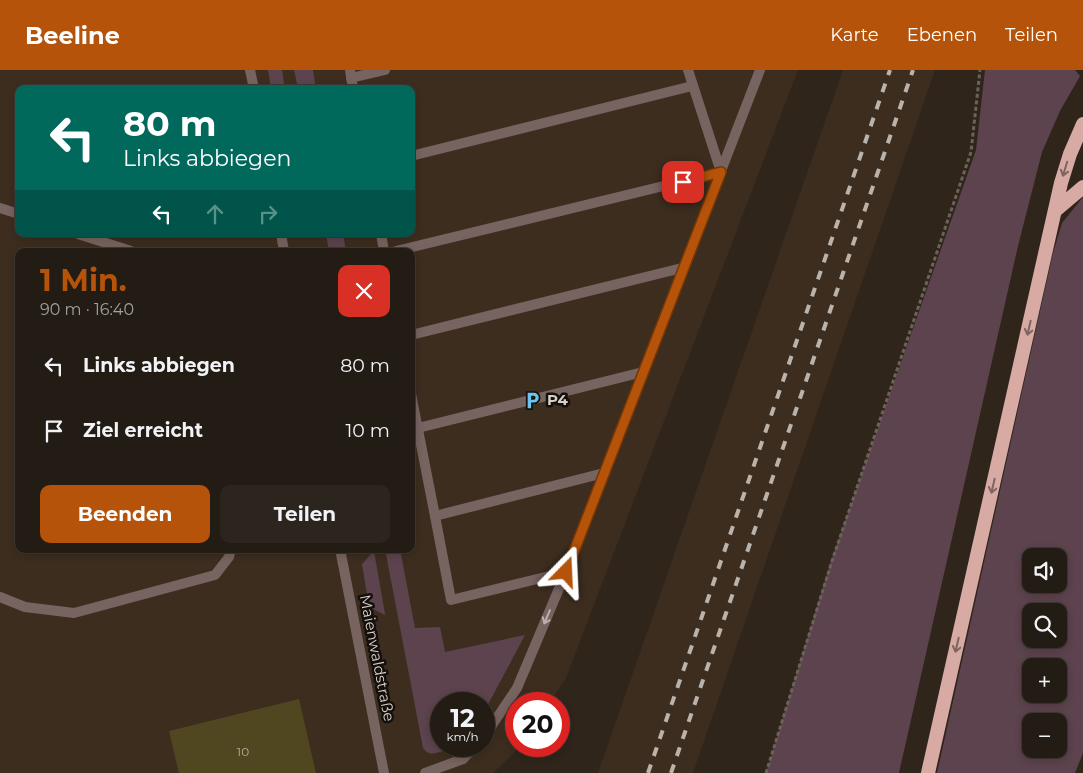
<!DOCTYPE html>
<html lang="de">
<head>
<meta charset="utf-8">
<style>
	:root { --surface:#231c14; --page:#2b251d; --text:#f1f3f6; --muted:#a3a1a0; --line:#403a34; --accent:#b45309 }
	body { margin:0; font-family:Montserrat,sans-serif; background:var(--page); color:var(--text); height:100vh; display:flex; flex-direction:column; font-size:19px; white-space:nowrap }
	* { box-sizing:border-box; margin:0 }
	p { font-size:16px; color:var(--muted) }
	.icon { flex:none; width:28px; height:28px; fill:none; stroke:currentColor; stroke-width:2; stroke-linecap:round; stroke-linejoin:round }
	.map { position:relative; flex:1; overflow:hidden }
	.panel { position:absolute; left:15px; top:178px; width:400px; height:305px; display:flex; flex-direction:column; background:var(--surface); border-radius:10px; box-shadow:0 2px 8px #0003,0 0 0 1px var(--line) }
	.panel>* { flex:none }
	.banner { position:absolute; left:15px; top:15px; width:400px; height:152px; border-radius:10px; box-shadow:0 2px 8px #0003,0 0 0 1px var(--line); background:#00695c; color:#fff; overflow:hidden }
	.tools { position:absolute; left:1022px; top:478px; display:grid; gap:10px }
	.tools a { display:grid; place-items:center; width:45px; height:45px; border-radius:10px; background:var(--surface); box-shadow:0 2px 8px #0003,0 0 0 1px var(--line); font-size:25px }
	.speed { position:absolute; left:430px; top:622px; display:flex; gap:10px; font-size:25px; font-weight:700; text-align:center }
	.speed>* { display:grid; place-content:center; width:65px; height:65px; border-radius:50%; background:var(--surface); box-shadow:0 2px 8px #0003,0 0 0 1px var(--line); line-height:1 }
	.speed small { font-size:12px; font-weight:400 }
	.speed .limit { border:8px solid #d22; background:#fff; color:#111 }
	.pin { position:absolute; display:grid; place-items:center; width:42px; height:42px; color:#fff; margin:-21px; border-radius:10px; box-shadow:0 2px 8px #0006 }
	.me { position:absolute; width:55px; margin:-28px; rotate:21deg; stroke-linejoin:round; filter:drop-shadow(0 0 4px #0008) }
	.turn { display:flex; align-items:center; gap:18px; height:105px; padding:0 25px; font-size:22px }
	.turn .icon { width:65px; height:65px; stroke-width:2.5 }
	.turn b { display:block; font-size:35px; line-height:42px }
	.lanes { display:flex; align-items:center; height:48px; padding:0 25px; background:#0003; justify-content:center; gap:25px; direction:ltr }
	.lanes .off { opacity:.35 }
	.round { display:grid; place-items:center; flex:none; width:52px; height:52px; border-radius:10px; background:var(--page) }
	.summary { display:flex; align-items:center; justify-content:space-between; height:85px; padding:0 25px }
	h1 { font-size:30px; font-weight:700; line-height:38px; color:var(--accent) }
	.cta { display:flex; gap:10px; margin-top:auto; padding:10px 25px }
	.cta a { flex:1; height:58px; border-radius:10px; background:var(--accent); color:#fff; font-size:20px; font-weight:700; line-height:58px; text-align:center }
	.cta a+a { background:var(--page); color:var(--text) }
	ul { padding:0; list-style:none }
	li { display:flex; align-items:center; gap:15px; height:65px; padding:0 25px }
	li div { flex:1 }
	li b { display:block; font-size:19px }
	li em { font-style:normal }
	header { display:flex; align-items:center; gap:30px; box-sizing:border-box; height:70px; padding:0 25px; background:var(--accent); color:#fff }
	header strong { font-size:24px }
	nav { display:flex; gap:28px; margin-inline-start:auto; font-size:18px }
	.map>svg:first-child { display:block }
</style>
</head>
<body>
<header>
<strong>Beeline</strong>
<nav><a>Karte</a><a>Ebenen</a><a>Teilen</a></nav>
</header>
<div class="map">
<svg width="1083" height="703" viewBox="0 0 1083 703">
	<rect width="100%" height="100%" fill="#2f251b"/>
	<g fill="#3c2d1f" fill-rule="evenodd">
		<path d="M0 0H798L566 608 549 634H516V676H521L493 703H0ZM19 19H411V164H19ZM19 181H411V479H19ZM441 634H484V676H441Z"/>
		<polygon points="843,0 935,0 693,703 598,703"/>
	</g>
	<g fill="#5c434d" fill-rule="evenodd">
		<polygon points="268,0 282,0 285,19 271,19"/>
		<polygon points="294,0 313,0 316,19 298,19"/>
		<polygon points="985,0 1075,0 1080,6 1060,41 1042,82 1018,176 899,703 766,703 831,491 976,80"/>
		<path d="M1083 127V683L1075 703H937L1053 183 1062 153ZM1059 486V514H1031V486ZM1059 541V569H1031V541ZM1059 596V624H1031V596ZM1031 651H1059V679H1031Z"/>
		<polygon points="326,164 343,164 346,181 329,181"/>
		<path d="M385 479H400L415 558 440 557 445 582 525 565 484 642V634H441V676H453C443 681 430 689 423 678Z"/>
		<polygon points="374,481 385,544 385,545 369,537 362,494"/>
	</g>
	<polygon fill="#50461f" points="299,629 316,703 179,703 169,661"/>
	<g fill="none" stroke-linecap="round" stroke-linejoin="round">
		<polyline stroke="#6b6259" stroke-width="3" stroke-dasharray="4 2.5" stroke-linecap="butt" points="766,703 832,491 971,82 980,0"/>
		<g stroke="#776360" stroke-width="10">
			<polyline points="350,0 353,19"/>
			<polyline points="351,8 385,0"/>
			<polyline points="411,86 692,16"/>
			<polyline points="0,138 19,144"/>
			<polyline points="78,164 131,181"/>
			<polyline points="381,164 384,181"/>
			<polyline points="396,181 721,102 688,0"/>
			<polyline points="411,265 682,198"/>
			<polyline points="411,324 435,446"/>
			<polyline points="418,358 643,302"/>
			<polyline points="566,502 451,530 435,446 604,403"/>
			<polyline points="0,527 25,537 74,543 215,505 229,487 231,479"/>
			<polyline points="484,667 517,618 566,502 760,0"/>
			<polyline points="425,703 463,689 475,676"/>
		</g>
		<g stroke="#776360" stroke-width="10">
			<polyline points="250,0 254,19"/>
			<polyline points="281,164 284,181"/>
			<polyline points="340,479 384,703"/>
		</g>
		<g stroke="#d8aaa4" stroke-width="14">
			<polyline points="1056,140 1083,117"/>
			<polyline points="928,703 1061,113 1070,84 1083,54"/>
		</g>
		<g stroke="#bab3ac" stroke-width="4" stroke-dasharray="9 9" stroke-linecap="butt">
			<polyline points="648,703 890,0"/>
			<polyline points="671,703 913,0"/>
		</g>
	</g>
	<defs><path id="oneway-shaft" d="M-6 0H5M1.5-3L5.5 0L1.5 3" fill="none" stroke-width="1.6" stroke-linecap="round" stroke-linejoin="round" transform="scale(1.25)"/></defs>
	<g stroke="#80645f">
		<use href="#oneway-shaft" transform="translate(1065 99) rotate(107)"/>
		<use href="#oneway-shaft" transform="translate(1029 258) rotate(103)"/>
		<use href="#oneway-shaft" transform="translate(993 416) rotate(103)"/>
		<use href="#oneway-shaft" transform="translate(957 575) rotate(103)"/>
	</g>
	<use stroke="#baafaa" href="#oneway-shaft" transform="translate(547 547) rotate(113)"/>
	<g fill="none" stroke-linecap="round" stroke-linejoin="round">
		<defs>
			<polyline id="route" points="566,502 721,102 683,112"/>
		</defs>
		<use href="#route" stroke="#753606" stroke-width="12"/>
		<use href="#route" stroke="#b45309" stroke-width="9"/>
	</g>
	<defs>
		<symbol id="parking-bare" viewBox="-9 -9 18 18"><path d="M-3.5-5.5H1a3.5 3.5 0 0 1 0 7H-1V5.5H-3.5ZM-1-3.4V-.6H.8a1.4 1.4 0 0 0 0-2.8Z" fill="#68c4f0" stroke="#140f0b" stroke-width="2.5" paint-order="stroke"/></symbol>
	</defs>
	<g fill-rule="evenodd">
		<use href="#parking-bare" x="520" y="318" width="25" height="25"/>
	</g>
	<g text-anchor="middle" stroke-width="5" stroke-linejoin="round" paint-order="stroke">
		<g font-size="12" fill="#b5ae9f">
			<text x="243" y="686">10</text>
		</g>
		<g font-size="15" font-weight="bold" fill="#d7d0ca" stroke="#140f0b" text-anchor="start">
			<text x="547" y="335">P4</text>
		</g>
		<g font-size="15" fill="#d7d0ca" stroke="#140f0b">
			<text transform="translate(377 588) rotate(79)" y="5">Maienwaldstraße</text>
		</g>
	</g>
</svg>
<div class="tools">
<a><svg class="icon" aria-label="sound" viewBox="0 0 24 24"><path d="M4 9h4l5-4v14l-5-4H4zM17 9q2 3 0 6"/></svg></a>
<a><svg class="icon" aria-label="search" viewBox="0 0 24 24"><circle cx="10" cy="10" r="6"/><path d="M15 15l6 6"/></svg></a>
<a>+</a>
<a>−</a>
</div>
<div class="speed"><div>12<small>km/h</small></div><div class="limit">20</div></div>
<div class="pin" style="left:683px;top:112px;background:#d93025"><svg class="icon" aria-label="arrive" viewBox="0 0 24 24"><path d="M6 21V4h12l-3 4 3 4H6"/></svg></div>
<svg class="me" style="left:566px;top:502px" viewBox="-20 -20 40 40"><path d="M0-17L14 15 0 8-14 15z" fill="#b45309" stroke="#fff" stroke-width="4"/></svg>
<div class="banner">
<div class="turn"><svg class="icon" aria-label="left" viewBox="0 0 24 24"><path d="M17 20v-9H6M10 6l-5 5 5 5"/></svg><div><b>80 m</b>Links abbiegen</div></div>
<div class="lanes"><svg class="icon" aria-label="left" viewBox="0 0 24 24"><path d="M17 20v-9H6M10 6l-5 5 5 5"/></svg><svg class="icon off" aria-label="ahead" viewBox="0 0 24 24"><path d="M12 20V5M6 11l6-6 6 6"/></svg><svg class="icon off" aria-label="right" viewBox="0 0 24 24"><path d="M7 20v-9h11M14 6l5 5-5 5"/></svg></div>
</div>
<section class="panel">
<div class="summary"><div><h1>1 Min.</h1><p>90 m · 16:40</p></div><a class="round" style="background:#d93025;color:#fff"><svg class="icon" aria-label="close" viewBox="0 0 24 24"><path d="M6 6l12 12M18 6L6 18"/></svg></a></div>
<ul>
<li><svg class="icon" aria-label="left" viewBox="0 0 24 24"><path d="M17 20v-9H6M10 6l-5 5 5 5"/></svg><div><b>Links abbiegen</b></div><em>80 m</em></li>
<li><svg class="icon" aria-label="arrive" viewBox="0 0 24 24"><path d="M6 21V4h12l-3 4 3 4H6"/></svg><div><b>Ziel erreicht</b></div><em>10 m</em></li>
</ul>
<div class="cta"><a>Beenden</a><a>Teilen</a></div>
</section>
</div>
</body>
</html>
